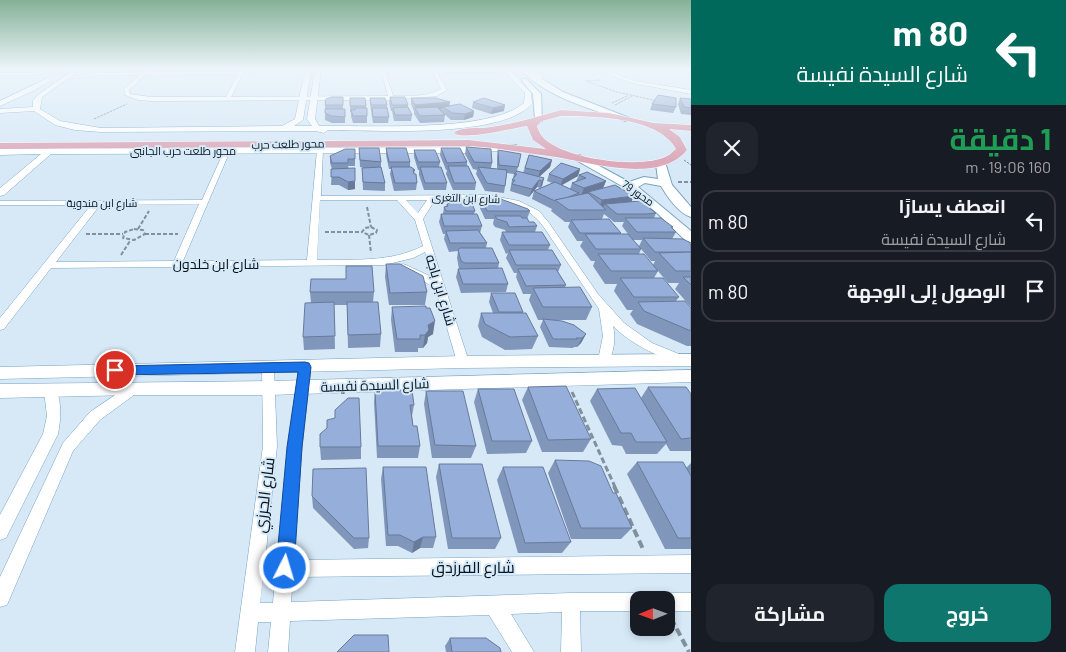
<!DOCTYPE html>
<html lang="ar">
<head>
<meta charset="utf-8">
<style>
	:root { --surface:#171b24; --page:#20242c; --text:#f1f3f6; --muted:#9ea1a6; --line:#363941; --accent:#0f766e }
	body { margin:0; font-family:Barlow,Cairo,sans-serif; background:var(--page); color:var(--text); direction:rtl; height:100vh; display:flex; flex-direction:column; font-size:19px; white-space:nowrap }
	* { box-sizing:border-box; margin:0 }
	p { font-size:16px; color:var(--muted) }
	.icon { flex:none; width:28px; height:28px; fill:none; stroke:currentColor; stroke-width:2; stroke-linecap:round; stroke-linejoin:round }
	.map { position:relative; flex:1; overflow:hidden; direction:ltr }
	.panel { display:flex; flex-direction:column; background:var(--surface); width:375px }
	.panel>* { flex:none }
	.guide { background:#00695c; color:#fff; overflow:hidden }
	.needle { width:32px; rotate:269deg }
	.buttons { position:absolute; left:630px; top:591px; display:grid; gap:10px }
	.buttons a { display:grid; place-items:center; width:45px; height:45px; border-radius:10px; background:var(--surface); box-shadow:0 2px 8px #0003; font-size:25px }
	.pin { position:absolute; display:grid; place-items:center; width:42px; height:42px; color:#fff; margin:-21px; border:2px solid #fff; border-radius:50%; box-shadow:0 1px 5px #0007 }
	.me { position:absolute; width:55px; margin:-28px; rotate:5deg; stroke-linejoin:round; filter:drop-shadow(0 0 4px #0008) }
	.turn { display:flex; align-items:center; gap:18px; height:105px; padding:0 15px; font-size:22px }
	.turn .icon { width:65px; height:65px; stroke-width:2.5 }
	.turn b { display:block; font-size:35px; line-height:42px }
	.round { display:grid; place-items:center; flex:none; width:52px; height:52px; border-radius:15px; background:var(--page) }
	.head { display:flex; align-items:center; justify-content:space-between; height:85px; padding:0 15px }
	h1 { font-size:30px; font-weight:700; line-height:38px; color:#1e9e55 }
	.cta { display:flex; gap:10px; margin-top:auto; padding:10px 15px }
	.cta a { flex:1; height:58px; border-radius:15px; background:var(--accent); color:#fff; font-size:20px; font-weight:700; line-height:58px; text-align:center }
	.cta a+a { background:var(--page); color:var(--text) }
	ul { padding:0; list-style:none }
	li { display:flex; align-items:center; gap:15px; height:62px; margin:0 10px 8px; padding:0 5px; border:2px solid var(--line); border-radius:15px }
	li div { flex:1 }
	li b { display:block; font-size:19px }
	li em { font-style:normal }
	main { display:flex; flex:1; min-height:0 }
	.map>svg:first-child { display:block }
</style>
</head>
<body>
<main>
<section class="panel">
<div class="guide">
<div class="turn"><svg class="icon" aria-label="left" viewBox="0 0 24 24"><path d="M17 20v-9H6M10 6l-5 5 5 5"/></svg><div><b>80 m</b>شارع السيدة نفيسة</div></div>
</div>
<div class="head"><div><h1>1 دقيقة</h1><p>160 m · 19:06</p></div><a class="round"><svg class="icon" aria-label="close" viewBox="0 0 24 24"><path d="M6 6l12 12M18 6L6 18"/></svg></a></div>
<ul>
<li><svg class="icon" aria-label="left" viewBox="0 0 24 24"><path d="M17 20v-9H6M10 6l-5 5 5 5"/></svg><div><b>انعطف يسارًا</b><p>شارع السيدة نفيسة</p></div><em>80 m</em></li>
<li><svg class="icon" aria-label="arrive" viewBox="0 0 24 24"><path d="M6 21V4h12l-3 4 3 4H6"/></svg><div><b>الوصول إلى الوجهة</b></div><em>80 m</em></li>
</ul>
<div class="cta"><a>خروج</a><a>مشاركة</a></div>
</section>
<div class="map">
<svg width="691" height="652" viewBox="0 0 691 652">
	<rect width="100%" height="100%" fill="#d7e9f7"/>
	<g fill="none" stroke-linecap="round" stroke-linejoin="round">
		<defs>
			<g id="minor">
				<polygon points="53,70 63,70 34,75 0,75 0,73 34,73"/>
				<path d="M146 70H150L148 72H240L245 70 231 97 388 96 381 70H385L393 96C409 96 427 97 441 89L432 70H436L447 90 437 96 391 100 151 101 138 100 125 95 124 89 140 75H99L64 79 62 78 99 73 143 72ZM238 74 226 97H151L130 94 129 90 145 75Z"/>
				<polygon points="597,70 603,70 635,81 691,90 691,94 632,83"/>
				<path d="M227 149 230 151 183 261 307 260 317 150 320 148 323 150 321 196 488 195 519 201 539 211 549 223 598 294 624 323 652 343 684 356 686 359 684 362 680 363C656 356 631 344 613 326 616 338 614 352 608 363H600L598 360 603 336 599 309 543 226C518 192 473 199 435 200L423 219 469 362 467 365H459L457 362 436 290 420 278 398 267 403 264 406 265 432 277 425 252 413 258 384 265 51 268 4 329 0 330V318L91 205H0V201L202 200 224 151ZM320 200H397L415 220 423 246C389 263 354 259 317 260ZM406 200H427L418 213ZM199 204 174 261 56 262 100 205Z"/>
				<path d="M305 362 309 364 311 367 302 447 294 560 691 555V573L293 577 291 602 571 593H639L646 595 647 600H639V611H580L581 652H561L562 612 511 614 534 652H512L489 615 290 621 288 652H268L271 622H258L255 652H235L263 446 262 368 264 365H272L274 368 277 446 265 560H277L288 447 299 367 301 364ZM263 578H275L273 603H260Z"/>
				<polygon points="133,383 138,384 139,388 138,392 100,420 73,451 7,605 0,607 0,577 63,443 90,412"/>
				<path d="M50 386 55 387C62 401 61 419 58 434L6 538 0 540V515L43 434 47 416 44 391 45 387Z"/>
				<polygon points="666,593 691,593 691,611 666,611 666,600 658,600 659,595"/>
			</g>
			<g id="tertiary">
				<path d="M73 70H80L42 97 40 109 60 121 101 128 282 126 295 119 305 70H311L303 120 294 126H312L307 119 315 70H321L315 119 319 126C368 125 489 133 524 103L525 93 504 70H510L531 93 532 104C500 139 374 130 328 130L324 133 316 131 101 132 75 130 55 125 34 111 0 113V109L33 107V100L38 95Z"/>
				<polygon points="529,70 535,70 543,77 537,81 533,81 533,79 536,77"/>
				<polygon points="48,78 51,80 50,81 35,90 0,106 0,101"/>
				<polygon points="517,145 521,148 520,150 464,153 51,154 4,195 0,196 0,188 41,154 0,155 0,149 464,147"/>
				<polygon points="691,354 691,366 463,368 0,379 0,367 463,356"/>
				<polygon points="691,370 691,382 269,395 133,395 0,398 0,384 269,381"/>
			</g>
			<g id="secondary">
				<path d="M521 70H528L563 92 632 119 625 121C590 108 548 98 521 70Z"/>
				<polygon points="522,79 526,79 541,94 542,121 535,119 533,94 522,81"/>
				<path d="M579 155 629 182 644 177 658 179 656 164 661 161 665 162 672 185 691 207V217C678 213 667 196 661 186L645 183 638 187 691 231V242L686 241 657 213 629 190 576 160V156Z"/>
			</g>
			<path id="primary" d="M561 110 609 113 654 123 691 125V131L669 129 680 137 687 150C660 184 592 163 556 157 527 153 498 148 469 146L0 149V143L469 140 546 149 533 140 527 126C514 128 463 141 454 133 460 127 475 128 484 128 511 125 535 117 561 110ZM561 116C594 116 659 117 676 149 673 151 670 155 667 156 642 170 560 159 542 136 540 134 538 129 537 126L542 121Z"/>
		</defs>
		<use href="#minor" stroke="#77a4c4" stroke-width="1"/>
		<use href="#tertiary" stroke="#77a4c4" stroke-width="1"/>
		<use href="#secondary" stroke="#77a4c4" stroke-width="2"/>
		<use href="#primary" stroke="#fff" stroke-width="1"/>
		<g stroke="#7f919e" stroke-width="1" stroke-dasharray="2.5 1" stroke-linecap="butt">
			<polyline points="444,73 498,73"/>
			<polyline points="600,80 586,81 617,92 657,101"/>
			<polyline points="612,103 627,96"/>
			<polyline points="615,105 632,96"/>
			<polyline points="94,119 127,104"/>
			<polyline points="684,160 691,165"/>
		</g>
		<g stroke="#7f919e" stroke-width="2" stroke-dasharray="4 2" stroke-linecap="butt">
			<polyline points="678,182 691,182"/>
			<polyline points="367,207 371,227"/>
			<polygon points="371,227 377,230 376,233 369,235 362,232 365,228"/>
			<polygon points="134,229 143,230 145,234 134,240 123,238 125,232"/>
			<polyline points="138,229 149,211"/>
			<polyline points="325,232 362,232"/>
			<polyline points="86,234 123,234"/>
			<polyline points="145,234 178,234"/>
			<polyline points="369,235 371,253"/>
			<polyline points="121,255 130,241"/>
		</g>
		<polyline stroke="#7f919e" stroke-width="3" stroke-dasharray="6 3" stroke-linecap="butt" points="572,392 615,487"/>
		<g stroke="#7f919e" stroke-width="4" stroke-dasharray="8 4" stroke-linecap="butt">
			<polyline points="614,486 643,549"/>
			<polyline points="671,618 689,652"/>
		</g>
		<use href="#minor" fill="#fff" fill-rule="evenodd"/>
		<use href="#tertiary" fill="#fff" fill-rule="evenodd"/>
		<use href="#secondary" fill="#fff" fill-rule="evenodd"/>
		<use href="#primary" fill="#dcaaba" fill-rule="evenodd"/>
	</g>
	<g fill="#8196bb" fill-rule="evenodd">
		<polygon points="568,70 589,70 588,71 569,71"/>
		<polygon points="343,97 343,109 345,109 345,123 332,123 325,120 325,105"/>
		<polygon points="390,97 408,105 408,107 412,115 411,121 394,121 392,111 391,111 389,103"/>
		<polygon points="350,98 365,98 367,116 367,123 353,123 351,116 351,112 350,112"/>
		<polygon points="370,98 387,105 389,117 388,123 373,123 370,104"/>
		<polygon points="411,98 474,111 473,117 464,120 451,120 443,113 445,115 444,122 420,123 414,114 414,111 411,104"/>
		<polygon points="680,98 691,99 691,115 681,114 678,104"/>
		<polygon points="473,102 504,111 491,114 472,108"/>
		<polygon points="652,104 676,107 673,113 650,110"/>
		<polygon points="466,147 492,163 491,168 497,169 497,157 498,150 521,154 517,171 523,173 529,155 552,160 550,167 539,177 544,178 542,186 540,188 537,187 529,197 510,191 512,180 513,178 514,174 507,173 504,193 485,191 476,174 477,170 473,169 465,154"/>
		<polygon points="359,148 381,162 381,167 385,183 385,191 363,190 362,168 364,168 360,167"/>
		<polygon points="386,148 410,162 410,167 415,170 414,174 417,183 416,190 394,191 390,174 391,169 389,169 386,155"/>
		<polygon points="441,148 467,162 467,166 476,183 475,190 453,190 446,174 447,170 446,170 440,155"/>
		<polygon points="414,150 440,162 439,167 447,183 446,190 424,190 419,175 419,170 418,170 414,157"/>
		<polygon points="330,156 355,159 355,166 348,166 355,189 348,190 339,185 331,185 332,169 330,163"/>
		<path d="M580 169 578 176 562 185 570 189 572 183 576 181 579 175 606 181 603 188 656 213 654 218 673 227 672 228 676 232 672 239 691 245V307L675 289 679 283H668L658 271 654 278 679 297 676 301 691 308V346H687L637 324 630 314 633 310H627L614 291 617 284H605L593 266 595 261H591L580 246 583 241H577L568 227 570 222H565L551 211 552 209 532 199 534 191 552 183 547 181 549 174ZM604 214 614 222H624L622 226 628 234H620L621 233 602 219ZM633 240H642L639 246ZM641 249 651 261H655L653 265 639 254Z"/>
		<polygon points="481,198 530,211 527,219 529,222 537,226 535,232 550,245 548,250 561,265 558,272 566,285 565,287 592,307 586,320 553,320 586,334 581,343 577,347 574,347 573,348 549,347 540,327 543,320 538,320 529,300 531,294 523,294 516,277 517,273 514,273 506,258 508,253 506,254 500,240 502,232 506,232 505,230 495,227 493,224 494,219 485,219 479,206"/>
		<polygon points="455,199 472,203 475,211 474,214 482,226 480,233 487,243 486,248 499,263 498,269 508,284 506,292 461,293 456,277 458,269 459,269 457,258 458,251 449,252 444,239 445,234 443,234 439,222 441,214 443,214 444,207 446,207 447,204 455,201"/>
		<polygon points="386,264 427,292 425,305 389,305 385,277"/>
		<polygon points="310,292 374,292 373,302 381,334 380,347 348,348 347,305 334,305 335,349 304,350 303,337 311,303"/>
		<polygon points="491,293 523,312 523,313 538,336 532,349 505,350 482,337 478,326 481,313 493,313 489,302"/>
		<polygon points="392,307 433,334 428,337 427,343 423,348 418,348 418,352 395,352 391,320"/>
		<polygon points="528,387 591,439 583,452 542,452 522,400"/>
		<polygon points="648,387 691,394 691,451 670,451 666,444 657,454 626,454 622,446 612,445 590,401 597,389 641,398"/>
		<polygon points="478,389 532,441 526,453 487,454 474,402"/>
		<polygon points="375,390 414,405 412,416 413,426 420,446 418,458 377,458 374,402"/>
		<polygon points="426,391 476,446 471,458 432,458 424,404"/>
		<polygon points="327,428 361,447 361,459 321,460 320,447"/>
		<polygon points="555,460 632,528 621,539 571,539 548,473"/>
		<polygon points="637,462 686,468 691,463 691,549 665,549 627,474"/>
		<polygon points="439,464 501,538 495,549 448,549 436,477"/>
		<polygon points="383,467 436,537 433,548 420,548 412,553 398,546 386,546 381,479"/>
		<polygon points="503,467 571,542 562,553 518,553 497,480"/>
		<polygon points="312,496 369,538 368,548 354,549 313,508"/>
		<polygon points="450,638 501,652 446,652 445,646"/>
	</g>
	<g fill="#697a99">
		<polygon points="450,102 449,108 443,107 442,109 417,111 415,108 415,105"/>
		<polygon points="505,105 504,111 491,114 493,108"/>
		<polygon points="474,111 473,117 464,120 465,114"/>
		<polygon points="552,160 550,167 538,178 540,171"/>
		<polygon points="580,169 578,176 560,186 563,179"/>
		<polygon points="544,178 542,186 540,188 542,181"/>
		<polygon points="539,180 537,187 529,197 532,189"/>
		<polygon points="355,181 355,189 348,190 348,182"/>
		<polygon points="606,181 603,188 588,192 588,194 581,196 584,188"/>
		<polygon points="634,196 631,203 605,204 603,207 599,208 602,200"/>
		<polygon points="435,321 433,334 428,337 427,343 423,348 425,335 428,325"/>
		<polygon points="586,334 581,343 577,347 582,338"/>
		<polygon points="423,537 420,548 412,553 414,542"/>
	</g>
	<g fill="#96afda" stroke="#697a99">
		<polygon points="658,95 676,98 676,107 652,104"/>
		<polygon points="332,97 343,97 343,105 325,105 326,99"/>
		<polygon points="390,97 405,97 408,105 392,105"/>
		<polygon points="350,98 365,98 366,106 350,106"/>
		<polygon points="370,98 385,98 387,105 371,105"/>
		<polygon points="411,98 435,98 450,102 415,105"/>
		<polygon points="484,98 505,105 493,108 473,102"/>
		<polygon points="680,98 691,99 691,108 684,107"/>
		<polygon points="460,104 474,111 465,114 452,113 443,107"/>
		<polygon points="408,107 412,115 395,115 393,108"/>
		<polygon points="437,107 445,115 420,116 415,108"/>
		<polygon points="355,108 367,108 367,116 353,116 351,110 355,110"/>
		<polygon points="372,108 387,108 389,117 373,117"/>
		<polygon points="325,109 345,109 345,117 331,116 325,113"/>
		<polygon points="466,147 491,149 492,163 474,162"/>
		<polygon points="359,148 379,148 381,162 360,160"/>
		<polygon points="386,148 406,148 410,162 389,162"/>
		<polygon points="441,148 460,148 467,162 447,163"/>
		<polygon points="345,149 355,149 355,159 348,159 348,163 332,163 330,156"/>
		<polygon points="414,150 435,150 440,162 418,162"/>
		<polygon points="498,150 521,154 518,167 499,165"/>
		<polygon points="529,155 552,160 540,171 525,168"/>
		<polygon points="561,163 580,169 563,179 549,174"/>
		<polygon points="448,166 468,166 476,183 454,183"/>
		<polygon points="381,167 385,183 363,182 362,168"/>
		<polygon points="391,167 411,167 415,170 413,170 414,174 416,174 417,183 395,183"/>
		<polygon points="420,167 441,167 447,183 425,183"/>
		<polygon points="478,167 507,170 505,186 487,183"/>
		<polygon points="355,168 355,181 348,182 339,177 331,177 331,169"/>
		<polygon points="517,171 544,178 542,181 539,180 532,189 512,184 515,180 512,180 517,174 514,174"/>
		<polygon points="587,172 606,181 584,188 572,183 586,178 579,175"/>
		<polygon points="555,182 579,193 566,198 555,200 555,201 534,191"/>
		<polygon points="615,185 634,196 602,200 588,192"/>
		<polygon points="588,193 606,210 569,210 555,200"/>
		<polygon points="481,198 498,198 528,209 530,211 487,211"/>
		<polygon points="455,199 467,199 472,201 469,202 474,205 473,206 475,211 446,211 444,207 448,206 447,204 456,201"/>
		<polygon points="640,201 656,213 646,214 617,214 605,204"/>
		<polygon points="441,214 477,214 482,226 444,226"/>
		<polygon points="495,216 521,216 522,218 527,218 529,222 534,222 537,226 509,227 507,222 497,219"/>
		<polygon points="625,218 661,218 673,227 671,227 676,232 637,232"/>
		<polygon points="609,219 621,233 580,233 571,220"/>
		<polygon points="478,230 487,243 450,243 446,231"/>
		<polygon points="502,232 542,232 550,245 509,245"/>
		<polygon points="585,234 628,234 641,249 596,249"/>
		<polygon points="643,238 683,239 689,242 691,245 691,252 655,252"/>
		<polygon points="460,248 492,248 499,263 465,263 461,261 458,250"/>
		<polygon points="509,250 552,250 561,265 516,265"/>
		<polygon points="691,252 691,271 676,271 659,253"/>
		<polygon points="598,254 644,254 658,271 611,271"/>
		<polygon points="386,264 400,264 423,276 427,292 390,293"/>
		<polygon points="346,266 372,266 374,292 310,292 311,279 346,279"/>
		<polygon points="502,268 508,284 463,284 458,269"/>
		<polygon points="518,269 556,269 566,285 526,286"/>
		<polygon points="683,277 691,277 691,285"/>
		<polygon points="620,278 663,278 679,297 634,297"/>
		<polygon points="580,287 592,307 543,307 533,288"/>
		<polygon points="491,293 515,293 523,312 499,312"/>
		<polygon points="685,301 691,308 691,331 644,311 638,302"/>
		<polygon points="334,302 335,336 303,337 305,303"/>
		<polygon points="347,302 378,302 381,334 348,335"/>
		<polygon points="426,306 426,308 430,308 435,321 428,325 429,330 425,335 420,335 420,339 397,339 392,307"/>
		<polygon points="481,313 526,313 538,336 510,337 485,324"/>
		<polygon points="543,319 562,321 574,325 586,334 582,338 576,338 577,339 553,339"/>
		<polygon points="566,386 591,439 548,440 528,387"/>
		<polygon points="648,387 686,387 691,394 691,438 681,439"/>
		<polygon points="635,388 667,442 636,442 631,433 621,433 597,389"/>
		<polygon points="478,389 514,389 532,441 492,441"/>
		<polygon points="375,390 412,390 414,405 410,405 413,426 417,426 420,446 378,446"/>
		<polygon points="426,391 463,391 476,446 435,445"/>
		<polygon points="348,398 359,398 361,447 320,447 320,434 327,428 327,420 335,418 335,410"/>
		<polygon points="555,460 589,461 601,466 613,493 616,493 632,528 581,528"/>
		<polygon points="637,462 683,462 691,476 691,538 678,538"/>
		<polygon points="439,464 482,464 501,538 452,538"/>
		<polygon points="383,467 426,467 436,537 423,537 414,542 400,535 388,535"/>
		<polygon points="503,467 543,467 571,542 525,543"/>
		<polygon points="366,468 369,538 354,538 312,496 313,469"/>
		<polygon points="354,635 388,635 389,652 337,652"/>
		<polygon points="450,638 486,638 500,648 501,652 452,652"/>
	</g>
	<linearGradient id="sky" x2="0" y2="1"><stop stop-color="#85b197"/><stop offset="0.43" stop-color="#edf5fb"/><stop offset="1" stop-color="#edf5fb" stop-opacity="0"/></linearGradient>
	<rect width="691" height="161" fill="url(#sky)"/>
	<polygon fill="#1a73e8" stroke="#114b97" points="305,362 309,363 311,367 302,447 294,568 291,575 285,577 278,575 276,568 287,447 298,372 115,375 110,374 108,370 110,367 115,366"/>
	<g text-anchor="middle" stroke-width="4" stroke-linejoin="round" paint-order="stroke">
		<g font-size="11" fill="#041521" stroke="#d7e9f7">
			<text transform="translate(288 144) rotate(-1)" y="4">محور طلعت حرب</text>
			<text x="183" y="155">محور طلعت حرب الجانبى</text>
			<text transform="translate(638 193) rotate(35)" y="4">محور 79</text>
			<text transform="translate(466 198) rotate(2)" y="4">شارع ابن التغرى</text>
			<text x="102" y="207">شارع ابن مندوية</text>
		</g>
		<g font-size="14" fill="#041521" stroke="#d7e9f7">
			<text x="216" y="269">شارع ابن خلدون</text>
			<text transform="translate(441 290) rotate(73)" y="5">شارع ابن باجه</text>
			<text transform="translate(375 385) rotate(-2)" y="5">شارع السيدة نفيسة</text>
		</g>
		<g font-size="16" fill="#041521" stroke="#d7e9f7">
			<text transform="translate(264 495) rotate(-83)" y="6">شارع الجرزي</text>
			<text x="473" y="573">شارع الفرزدق</text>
		</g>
	</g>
</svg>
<div class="buttons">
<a><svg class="needle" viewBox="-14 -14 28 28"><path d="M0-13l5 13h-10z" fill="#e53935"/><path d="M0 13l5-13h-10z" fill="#9ea1a6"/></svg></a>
</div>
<div class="pin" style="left:115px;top:370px;background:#d93025"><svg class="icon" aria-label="arrive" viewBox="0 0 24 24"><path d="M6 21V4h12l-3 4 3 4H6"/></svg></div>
<svg class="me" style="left:285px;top:568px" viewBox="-20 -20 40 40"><circle r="17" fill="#1a73e8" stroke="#fff" stroke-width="3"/><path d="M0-11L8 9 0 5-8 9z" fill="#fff"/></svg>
</div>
</main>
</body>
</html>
